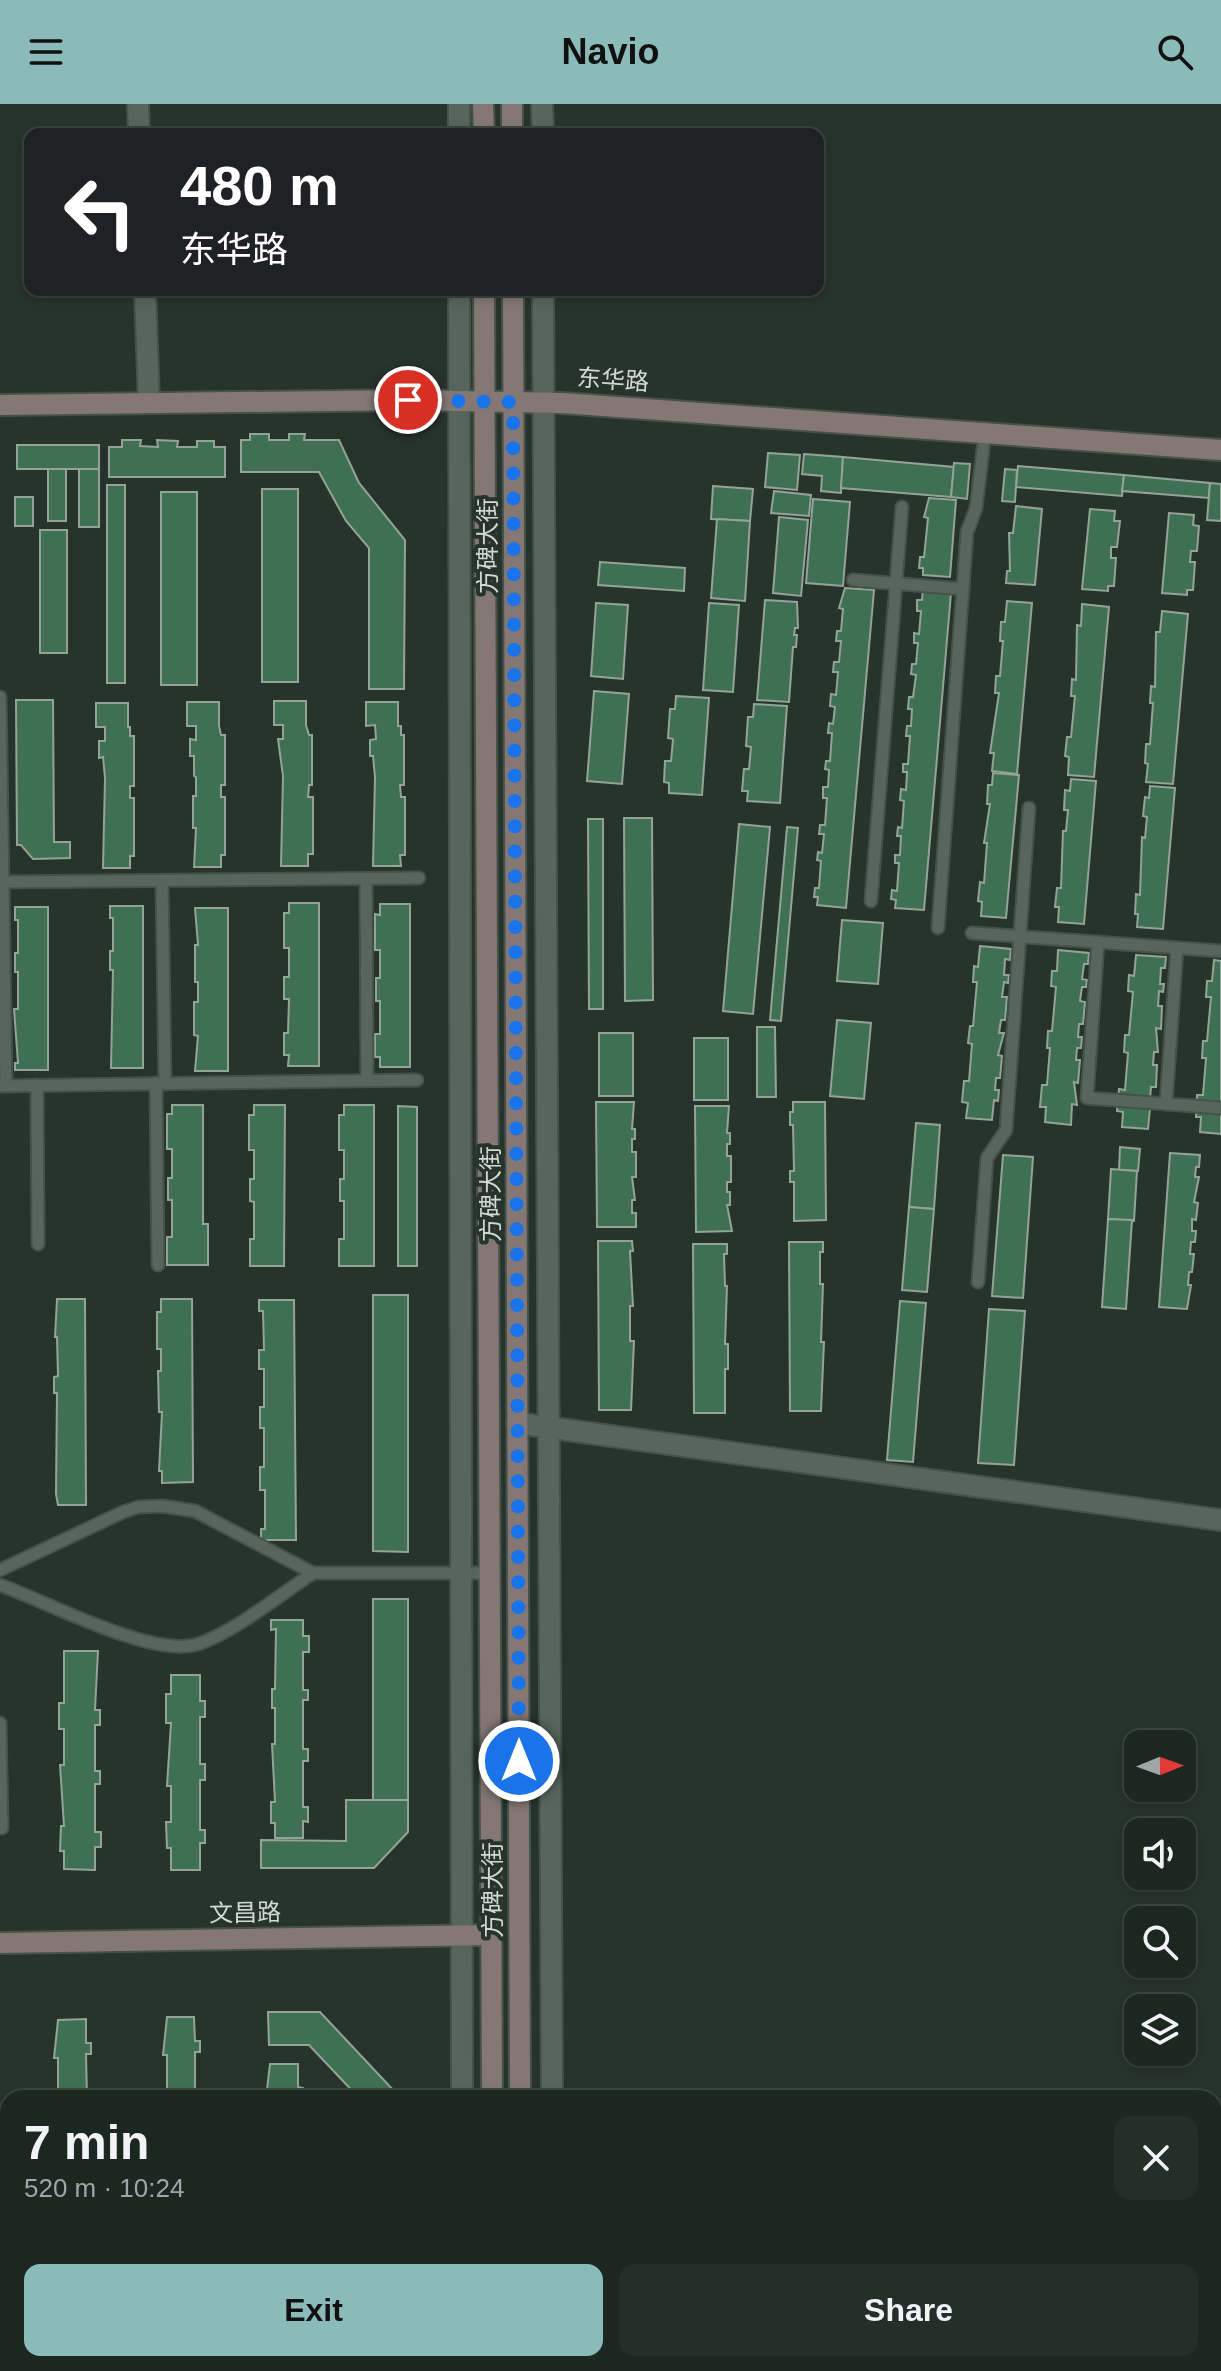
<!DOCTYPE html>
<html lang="en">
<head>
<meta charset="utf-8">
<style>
	:root { --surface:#1d2721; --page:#252f2a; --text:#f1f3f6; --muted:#a0a5a5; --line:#3b443f; --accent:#8bbbb9 }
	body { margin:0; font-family:Helvetica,"Noto Sans SC",sans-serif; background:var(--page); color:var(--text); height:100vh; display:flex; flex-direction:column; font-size:30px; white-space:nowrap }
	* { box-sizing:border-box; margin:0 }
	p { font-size:26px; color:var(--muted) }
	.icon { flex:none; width:44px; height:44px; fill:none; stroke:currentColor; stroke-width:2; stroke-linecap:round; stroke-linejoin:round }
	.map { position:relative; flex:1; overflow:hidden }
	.drawer { position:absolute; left:0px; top:1986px; width:1222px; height:282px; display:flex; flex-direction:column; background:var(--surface); border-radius:24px 24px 0 0; box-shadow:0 4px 12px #0003,0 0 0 2px var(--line) }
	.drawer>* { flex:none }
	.banner { position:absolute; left:24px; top:24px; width:800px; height:168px; border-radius:16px; box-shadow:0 4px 12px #0003,0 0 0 2px var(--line); background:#202124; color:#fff; overflow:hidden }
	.needle { width:52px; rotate:89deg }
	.controls { position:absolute; left:1124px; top:1626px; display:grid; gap:16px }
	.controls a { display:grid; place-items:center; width:72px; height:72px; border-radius:16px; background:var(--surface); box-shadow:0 4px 12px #0003,0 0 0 2px var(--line); font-size:40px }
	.pin { position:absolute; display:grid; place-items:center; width:68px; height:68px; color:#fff; margin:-34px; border:4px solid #fff; border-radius:50%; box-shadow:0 2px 8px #0007 }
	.me { position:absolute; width:88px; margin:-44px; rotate:0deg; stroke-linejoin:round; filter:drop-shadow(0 0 6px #0008) }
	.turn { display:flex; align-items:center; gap:28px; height:168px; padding:0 24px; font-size:36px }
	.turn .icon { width:104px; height:104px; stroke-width:2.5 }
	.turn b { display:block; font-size:56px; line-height:68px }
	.round { display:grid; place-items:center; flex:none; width:84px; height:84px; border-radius:16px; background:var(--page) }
	.summary { display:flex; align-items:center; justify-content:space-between; height:136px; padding:0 24px }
	h1 { font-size:48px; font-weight:800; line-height:60px }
	.action { display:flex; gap:16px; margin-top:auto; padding:16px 24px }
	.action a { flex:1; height:92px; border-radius:16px; background:var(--accent); color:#111; font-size:32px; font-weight:800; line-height:92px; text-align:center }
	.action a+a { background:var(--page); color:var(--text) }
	header { display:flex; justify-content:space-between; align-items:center; height:104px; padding:0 24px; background:var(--accent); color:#111; font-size:36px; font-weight:800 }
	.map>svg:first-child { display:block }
</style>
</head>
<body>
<header><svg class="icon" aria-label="menu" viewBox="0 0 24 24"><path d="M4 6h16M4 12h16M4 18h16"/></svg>Navio<svg class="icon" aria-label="search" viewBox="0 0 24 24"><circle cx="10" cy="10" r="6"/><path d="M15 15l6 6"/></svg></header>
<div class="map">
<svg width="1221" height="2267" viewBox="0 0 1221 2267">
	<rect width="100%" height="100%" fill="#27342c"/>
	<g fill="#407053" stroke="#93a398" stroke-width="2">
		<polygon points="250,330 269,330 269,336 289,336 289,330 305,330 304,336 339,336 359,379 405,436 404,585 369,585 369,444 346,417 319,368 241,368 241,336 250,336"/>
		<polygon points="122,336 141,336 140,342 158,343 157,336 178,337 177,343 197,343 197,337 214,337 214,343 225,343 225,373 109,373 109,343 122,343"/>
		<rect x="17" y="341" width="82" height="24"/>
		<polygon points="768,349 800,351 797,386 765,383"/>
		<polygon points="804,350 843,353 841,389 821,387 822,372 802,370"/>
		<polygon points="843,353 954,363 951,393 841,384"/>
		<polygon points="954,359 970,360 967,395 951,393"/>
		<polygon points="1018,362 1124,371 1122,392 1016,383"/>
		<rect x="48" y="365" width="18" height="52"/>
		<rect x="79" y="365" width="20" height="58"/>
		<polygon points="1005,365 1017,366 1015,398 1002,397"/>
		<polygon points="1124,371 1210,379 1209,394 1122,387"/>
		<polygon points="1210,379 1221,380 1221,417 1207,416"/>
		<rect x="107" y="381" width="18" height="198"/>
		<polygon points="713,382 753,385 750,417 711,415"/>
		<rect x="262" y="385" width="36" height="193"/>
		<polygon points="774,387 811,391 809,412 771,409"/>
		<rect x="161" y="388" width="36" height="193"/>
		<rect x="15" y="393" width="18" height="29"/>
		<polygon points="929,394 956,396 950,473 923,471 923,464 919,464 920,453 924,453 928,414 924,413"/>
		<polygon points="813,395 850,398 843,482 806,479"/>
		<polygon points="1016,402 1042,405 1035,481 1006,479 1007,467 1010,467 1009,429 1013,429"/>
		<polygon points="1090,405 1115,407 1114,417 1120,417 1117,443 1111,443 1111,454 1116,454 1114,482 1108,482 1108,487 1082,485"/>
		<polygon points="1169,409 1194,411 1193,421 1199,422 1197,447 1191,447 1190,458 1195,458 1193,486 1187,486 1187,491 1162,489"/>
		<polygon points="779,413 808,416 801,492 773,489"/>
		<polygon points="717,415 750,417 745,497 711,494"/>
		<rect x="40" y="426" width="27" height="123"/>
		<polygon points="600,458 685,464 684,487 598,481"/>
		<polygon points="845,484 874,486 846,804 817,801 818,793 814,793 815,784 819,784 821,757 817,756 818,748 822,749 824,730 819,730 820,721 825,721 827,694 823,694 823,683 828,683 829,666 825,665 826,657 830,657 832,629 828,629 829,619 833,620 835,603 830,602 831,590 836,591 838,568 833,568 834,558 839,558 841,537 836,537 837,527 841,527 843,505 839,504"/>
		<polygon points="923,486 951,489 924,806 895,804 896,796 891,795 892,786 897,787 899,759 895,759 895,751 900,751 901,732 897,732 898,723 902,724 904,697 900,696 901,685 906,686 907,668 903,668 903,660 908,660 910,632 906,632 907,622 911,622 912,605 908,605 909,593 913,593 916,571 911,570 912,560 916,560 918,539 914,539 914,529 919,530 921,507 917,507 917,496 922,496"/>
		<polygon points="765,496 797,498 798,524 795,524 794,531 797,531 796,543 793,543 789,598 757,596"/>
		<polygon points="1007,497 1032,499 1017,670 992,667 994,649 990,649 999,589 995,589 996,572 1000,572 1003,537 1000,537 1001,518 1005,518"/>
		<polygon points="596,499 628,501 623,575 591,572"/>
		<polygon points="709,499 739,501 733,588 703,586"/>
		<polygon points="1082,500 1109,503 1094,673 1068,671 1069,653 1065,652 1067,633 1071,633 1075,592 1071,592 1072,575 1076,576 1077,521 1081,522"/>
		<polygon points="1162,507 1188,510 1173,680 1146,678 1148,660 1145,659 1146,640 1150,640 1153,599 1150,599 1151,582 1155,583 1156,528 1160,528"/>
		<polygon points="594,587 629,590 622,680 587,677"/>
		<polygon points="676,592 709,594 702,691 669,689 669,679 664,678 665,657 671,657 673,635 668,634 670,605 675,605"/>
		<polygon points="16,596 53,596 54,738 70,738 70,754 33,755 21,741 17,741"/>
		<polygon points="274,597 306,597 306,621 309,631 312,631 312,681 309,681 308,693 313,693 313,750 308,750 308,762 281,762 283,672 278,635 283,635 283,621 274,621"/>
		<polygon points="187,598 219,598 219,622 221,631 225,631 225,681 221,681 221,693 225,693 225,751 221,751 221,763 194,763 196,724 193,724 193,692 196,692 196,673 194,672 194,652 190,652 190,635 196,636 196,622 187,622"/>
		<polygon points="366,598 398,598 398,622 401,622 401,631 404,631 404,681 400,681 401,693 405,693 405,751 400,751 401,762 373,762 375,673 373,652 370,652 370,636 376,635 375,621 366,622"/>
		<polygon points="96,599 128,599 128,623 130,623 130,632 134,632 134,682 130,682 130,694 134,694 134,752 130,752 130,764 103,764 105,674 103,653 99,654 99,637 105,637 105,623 96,623"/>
		<polygon points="754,600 787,602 780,699 747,697 748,687 742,687 744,665 749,665 751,643 746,642 748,613 753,613"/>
		<polygon points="993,669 1019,671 1006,814 981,812 982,798 978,797 980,778 984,779 987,739 984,739 990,700 987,700 988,681 992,681"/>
		<polygon points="1071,675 1096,677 1084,820 1058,818 1059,803 1055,803 1057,784 1061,784 1063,727 1066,727 1068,706 1064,706 1065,686 1070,687"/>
		<polygon points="1150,682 1175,684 1163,825 1137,823 1138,810 1135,810 1136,790 1140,791 1142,733 1145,734 1147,713 1143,712 1145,693 1149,694"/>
		<polygon points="624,714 652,714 653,896 625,897"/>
		<polygon points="588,715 603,715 603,905 589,905"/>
		<polygon points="739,720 770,723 753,910 723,907"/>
		<polygon points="787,723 798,724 781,917 770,916"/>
		<polygon points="289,799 319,799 319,962 288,962 289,951 284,951 284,929 288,929 289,895 284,895 284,873 289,873 289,844 284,844 284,809 289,809"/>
		<polygon points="380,800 410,800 410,963 380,963 380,953 375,953 375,930 380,930 380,897 376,897 376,874 380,874 380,846 375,846 375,810 380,811"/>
		<polygon points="110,802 143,802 143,964 111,964 113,866 110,866 110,847 113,847 113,814 110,814"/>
		<polygon points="15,803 48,803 48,966 15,966 15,959 18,959 14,905 18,905 18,868 15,868 15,849 18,849 18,816 15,816"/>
		<polygon points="195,804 228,804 228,967 195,967 198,932 194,931 194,898 198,898 198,878 195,878 195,841 198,841"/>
		<polygon points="842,816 883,819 878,880 837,877"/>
		<polygon points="980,842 1011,845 1010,856 1005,855 1004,871 1009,871 1008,879 1004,878 1002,893 1007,893 1005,916 1001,916 999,929 1004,929 998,951 1002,952 1000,974 996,974 995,986 999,986 998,997 994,996 992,1016 966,1014 968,999 962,998 964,977 969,977 972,940 968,939 970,922 973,922 977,878 973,878 974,862 978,863"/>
		<polygon points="1058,846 1089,849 1088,860 1084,860 1082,875 1087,876 1086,883 1082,883 1080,897 1085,898 1083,920 1079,920 1078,933 1082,933 1081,944 1077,944 1076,956 1080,956 1078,979 1074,978 1077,1001 1072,1000 1071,1021 1045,1018 1046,1003 1040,1003 1042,981 1047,981 1050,944 1047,944 1048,927 1052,927 1056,883 1051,882 1052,867 1057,867"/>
		<polygon points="1136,851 1166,853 1165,864 1161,864 1160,880 1164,880 1163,888 1159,887 1158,902 1162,902 1161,925 1156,924 1158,948 1154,948 1153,961 1157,961 1156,983 1151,983 1150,995 1155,996 1154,1005 1150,1005 1148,1025 1122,1023 1123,1008 1117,1007 1119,985 1125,986 1128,949 1124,948 1125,931 1129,931 1133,888 1128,887 1129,871 1134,872"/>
		<polygon points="1214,856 1221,857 1221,1030 1200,1028 1201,1013 1196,1013 1197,991 1203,991 1206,954 1202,954 1203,937 1207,937 1211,893 1206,893 1207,877 1212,877"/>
		<polygon points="837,916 871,919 864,995 830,992"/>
		<polygon points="757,923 775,923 776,993 757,993"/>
		<rect x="599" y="929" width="34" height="63"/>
		<rect x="694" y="934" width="34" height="62"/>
		<polygon points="596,998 634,998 632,1025 635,1025 635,1035 632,1035 632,1048 636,1048 636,1073 632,1073 635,1096 632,1096 632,1109 636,1109 636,1123 597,1123"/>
		<polygon points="793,998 825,998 826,1116 794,1117 794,1078 790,1078 790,1067 794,1067 793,1021 790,1021 790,1008 793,1008"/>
		<polygon points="172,1001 203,1001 203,1120 208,1120 208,1161 167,1161 167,1133 172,1133 172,1096 168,1096 168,1074 172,1074 172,1045 167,1045 167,1010 172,1010"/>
		<polygon points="254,1001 285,1001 284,1162 250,1162 250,1135 254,1135 254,1098 250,1097 250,1075 254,1075 254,1046 249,1046 249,1011 254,1011"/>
		<polygon points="344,1001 374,1001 374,1162 339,1162 339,1135 344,1135 344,1097 340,1097 340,1075 344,1075 344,1046 339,1046 339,1011 344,1011"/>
		<polygon points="398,1002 417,1003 417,1162 398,1162"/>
		<polygon points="695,1002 729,1002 727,1029 730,1029 730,1040 727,1040 727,1052 731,1052 731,1078 727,1078 727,1088 730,1088 730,1101 727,1101 732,1127 696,1128"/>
		<polygon points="916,1019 940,1021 934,1105 909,1103"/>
		<polygon points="1120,1043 1140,1045 1138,1067 1119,1066"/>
		<polygon points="1170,1049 1200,1051 1199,1063 1196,1063 1195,1073 1199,1073 1194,1098 1198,1099 1196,1116 1192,1115 1192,1127 1196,1127 1195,1138 1191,1138 1190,1150 1194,1150 1192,1168 1189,1168 1188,1181 1191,1181 1187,1205 1159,1203"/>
		<polygon points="1003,1051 1033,1053 1023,1194 992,1192"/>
		<polygon points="1111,1065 1137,1067 1134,1117 1108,1115"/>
		<polygon points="909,1103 934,1105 927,1188 902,1186"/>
		<polygon points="1108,1115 1132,1116 1126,1205 1102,1203"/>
		<polygon points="598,1137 632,1137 633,1147 630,1147 633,1202 630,1202 630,1237 634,1237 631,1306 599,1306"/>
		<polygon points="789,1138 823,1138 823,1148 820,1148 820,1180 823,1180 821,1238 824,1238 821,1307 790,1307"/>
		<polygon points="693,1140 727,1140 727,1150 724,1150 725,1182 727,1182 725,1240 728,1240 728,1265 725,1265 725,1309 694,1309"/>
		<polygon points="373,1191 408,1191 408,1448 373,1447"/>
		<polygon points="57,1195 85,1195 86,1401 58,1401 56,1390 57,1289 54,1289 54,1273 58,1272 57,1233 55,1233"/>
		<polygon points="161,1195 192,1195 193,1378 162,1379 162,1367 159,1367 162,1308 159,1308 158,1267 161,1267 161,1245 157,1245 157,1208 161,1208"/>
		<polygon points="259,1196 294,1196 296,1436 261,1436 261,1425 265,1425 265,1386 260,1386 260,1363 264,1363 264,1324 260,1324 260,1303 264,1303 264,1265 259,1265 259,1246 264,1246 263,1207 259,1207"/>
		<polygon points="900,1197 926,1199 913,1358 887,1356"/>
		<polygon points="989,1205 1025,1207 1014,1361 978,1359"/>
		<rect x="373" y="1495" width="35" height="201"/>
		<polygon points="271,1516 303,1516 303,1532 309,1532 309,1548 303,1548 303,1586 308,1586 308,1596 303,1596 303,1645 308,1645 308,1657 303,1657 303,1703 308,1703 308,1718 303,1717 303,1734 275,1734 275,1719 271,1719 271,1698 275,1698 272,1640 275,1640 275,1604 272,1604 272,1585 275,1585 276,1525 271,1526"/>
		<polygon points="64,1547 98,1547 95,1606 100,1606 100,1621 95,1621 95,1667 100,1667 100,1680 95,1680 95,1728 101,1728 101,1743 95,1743 95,1766 64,1765 64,1747 60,1747 61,1722 64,1722 60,1661 64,1661 64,1625 59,1625 59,1599 64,1599"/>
		<polygon points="171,1571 200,1571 200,1597 205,1597 205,1613 200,1613 200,1660 205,1660 205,1676 200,1676 200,1726 205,1726 205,1739 200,1739 200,1766 171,1766 171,1744 167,1744 166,1718 171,1718 171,1682 167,1682 171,1619 166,1619 166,1590 171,1590"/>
		<polygon points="346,1696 408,1696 408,1728 374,1764 261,1764 261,1736 346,1737"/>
		<polygon points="268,1908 320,1908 395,1988 395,1994 359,1994 309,1941 269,1941"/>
		<polygon points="167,1913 194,1913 195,1937 200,1937 200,1948 195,1948 195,1991 200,1991 200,1994 163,1994 163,1989 167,1989 167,1951 163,1951"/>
		<polygon points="86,1915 86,1939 91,1939 91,1950 86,1950 87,1994 92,1994 55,1994 58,1991 58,1954 54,1954 58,1916"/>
		<polygon points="270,1960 298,1960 298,1983 303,1984 303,1994 266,1994"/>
		<polygon points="5,2129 8,2129 8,2172 0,2172 0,2135 5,2135"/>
		<rect x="58" y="2260" width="28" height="7"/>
		<polygon points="160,2260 188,2260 193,2262 193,2267 160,2267"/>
	</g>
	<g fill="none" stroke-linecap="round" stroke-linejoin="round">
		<defs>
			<g id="lane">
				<polyline points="853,476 963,485"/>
				<polyline points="0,593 6,982"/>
				<polyline points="366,775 367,976"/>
				<polyline points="162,777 165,980"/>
				<polyline points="0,778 419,774"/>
				<polyline points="871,797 902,403"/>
				<polyline points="938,824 967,428 976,404 985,329"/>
				<polyline points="972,829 1221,847"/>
				<polyline points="1098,838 1087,994 1221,1004"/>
				<polyline points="156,979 158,1161"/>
				<polyline points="37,981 38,1140"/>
				<polyline points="0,982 417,976"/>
				<polyline points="1166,1000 1177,844"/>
				<polyline points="978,1178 987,1054 1006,1026 1029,704"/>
				<polyline points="0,1466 123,1408 138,1403 162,1402 195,1407 313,1469 490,1469"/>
				<path d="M0 1481C46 1497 153 1555 198 1540 233 1529 281 1490 313 1469"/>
				<polyline points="0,1619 2,1724"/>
				<polyline points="0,2095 8,2094"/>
				<polyline points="292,2260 293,2267"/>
			</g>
			<g id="street">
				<polyline points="138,0 139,30"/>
				<polyline points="459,0 459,30"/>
				<polyline points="542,0 543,30"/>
				<polyline points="145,186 149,299"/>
				<polyline points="459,186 462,1994"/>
				<polyline points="543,186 552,1994"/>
				<polyline points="517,1319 1221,1416"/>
				<polyline points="463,2260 463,2267"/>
				<polyline points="553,2260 553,2267"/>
			</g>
			<g id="secondary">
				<polyline points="483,0 484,30"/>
				<polyline points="512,0 512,30"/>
				<polyline points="484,186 492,1994"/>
				<polyline points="513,186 520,1994"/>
				<polyline points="0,301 408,296 562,299 1221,346"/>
				<polyline points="0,1839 491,1831"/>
				<polyline points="493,2260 493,2267"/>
				<polyline points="521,2260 521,2267"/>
			</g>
		</defs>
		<use href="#lane" stroke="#45514a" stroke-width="15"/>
		<use href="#street" stroke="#45514a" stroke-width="24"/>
		<use href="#secondary" stroke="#45514a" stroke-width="24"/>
		<use href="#lane" stroke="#57665c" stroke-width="11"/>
		<use href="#street" stroke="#57665c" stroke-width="20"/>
		<use href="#secondary" stroke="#857874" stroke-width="20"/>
	</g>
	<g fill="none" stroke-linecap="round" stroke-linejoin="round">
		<polyline stroke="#1a73e8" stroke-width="14" stroke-dasharray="0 25.2" points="408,296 513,298 519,1657"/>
	</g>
	<g text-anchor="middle" stroke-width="8" stroke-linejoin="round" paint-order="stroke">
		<g font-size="24" fill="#d1d9d4" stroke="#27342c">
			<text transform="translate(613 276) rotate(4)" y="8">东华路</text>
			<text transform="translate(488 442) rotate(-90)" y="8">方碑大街</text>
			<text transform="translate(491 1090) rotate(-90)" y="8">方碑大街</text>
			<text transform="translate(493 1786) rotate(-90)" y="8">方碑大街</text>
			<text transform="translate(245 1809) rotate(-1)" y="8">文昌路</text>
		</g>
	</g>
</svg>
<div class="controls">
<a><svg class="needle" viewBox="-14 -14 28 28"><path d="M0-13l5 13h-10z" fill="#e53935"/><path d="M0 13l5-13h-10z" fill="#a0a5a5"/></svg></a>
<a><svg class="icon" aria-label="sound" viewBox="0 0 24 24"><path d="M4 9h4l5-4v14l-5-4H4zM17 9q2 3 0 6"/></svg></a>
<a><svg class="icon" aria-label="search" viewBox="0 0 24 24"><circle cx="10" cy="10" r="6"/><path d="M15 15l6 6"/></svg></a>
<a><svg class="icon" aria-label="layers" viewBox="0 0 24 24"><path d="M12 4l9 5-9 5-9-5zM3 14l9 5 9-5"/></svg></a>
</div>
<div class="pin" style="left:408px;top:296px;background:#d93025"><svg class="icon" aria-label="arrive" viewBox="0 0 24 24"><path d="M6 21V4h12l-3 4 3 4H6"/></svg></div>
<svg class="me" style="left:519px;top:1657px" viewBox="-20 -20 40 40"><circle r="17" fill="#1a73e8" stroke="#fff" stroke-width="3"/><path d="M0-11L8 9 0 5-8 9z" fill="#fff"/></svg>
<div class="banner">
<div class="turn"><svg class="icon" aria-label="left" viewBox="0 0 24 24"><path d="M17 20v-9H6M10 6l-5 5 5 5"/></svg><div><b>480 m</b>东华路</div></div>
</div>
<section class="drawer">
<div class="summary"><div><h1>7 min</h1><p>520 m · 10:24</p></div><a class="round"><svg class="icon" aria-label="close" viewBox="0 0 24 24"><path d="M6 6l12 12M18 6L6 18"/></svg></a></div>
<div class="action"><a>Exit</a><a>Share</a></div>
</section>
</div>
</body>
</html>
